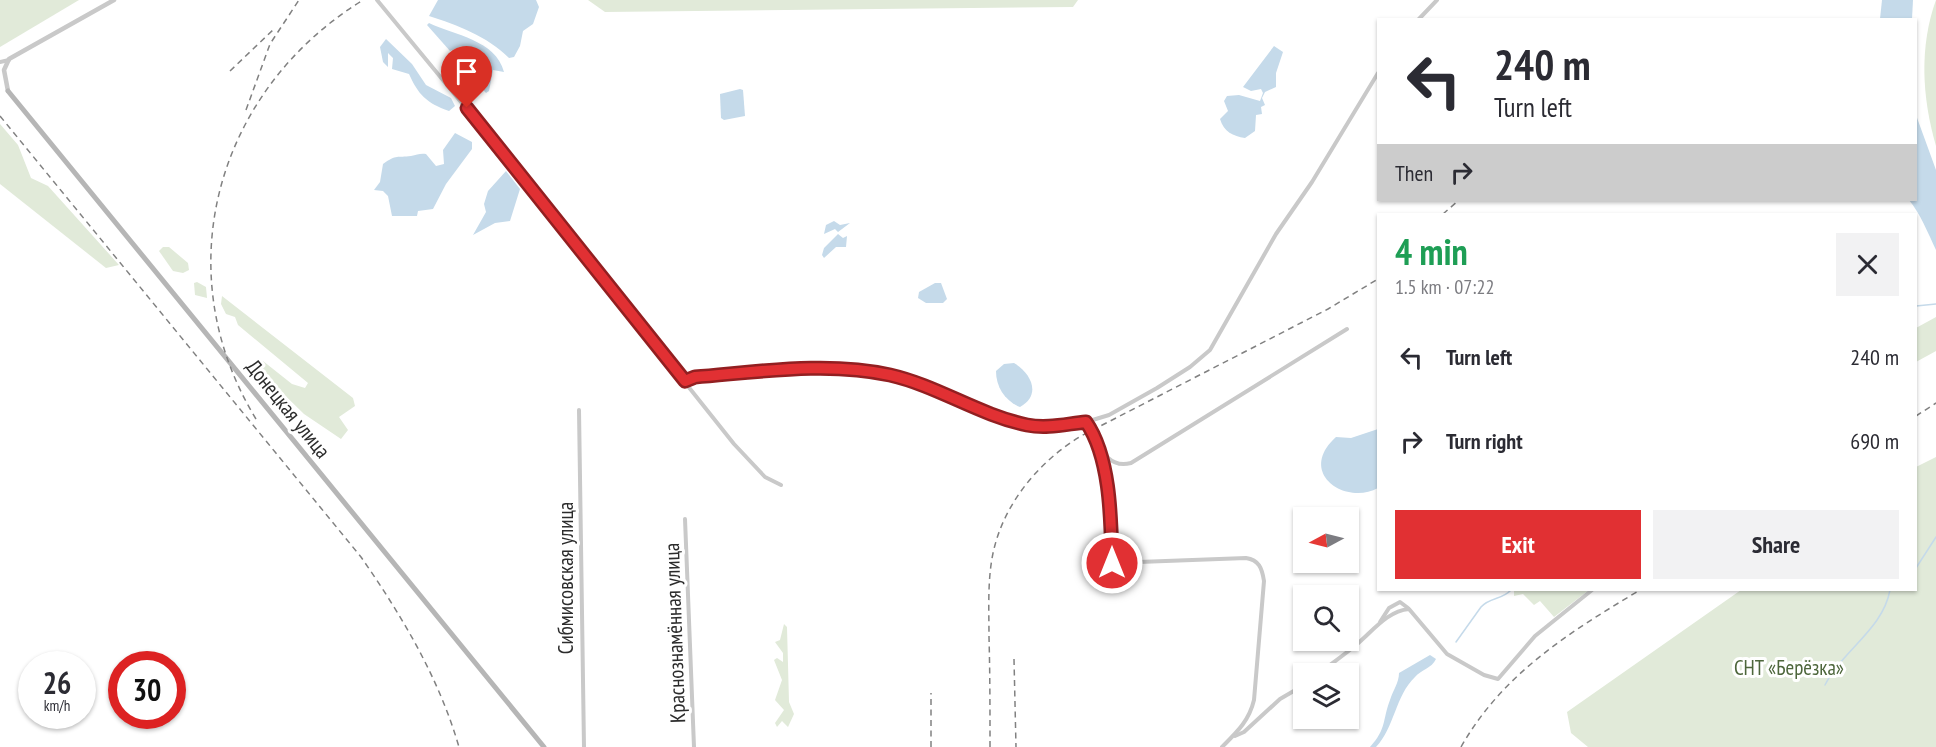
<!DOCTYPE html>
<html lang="en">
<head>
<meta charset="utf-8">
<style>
	:root { --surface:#fff; --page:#f2f2f3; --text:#2b2b33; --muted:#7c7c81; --accent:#e13033 }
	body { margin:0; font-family:"PT Sans Narrow",sans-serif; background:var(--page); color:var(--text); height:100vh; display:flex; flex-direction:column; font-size:22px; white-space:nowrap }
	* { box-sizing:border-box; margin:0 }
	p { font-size:20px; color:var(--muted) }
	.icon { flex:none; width:33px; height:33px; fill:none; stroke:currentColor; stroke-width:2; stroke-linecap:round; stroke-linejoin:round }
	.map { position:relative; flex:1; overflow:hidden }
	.sheet { position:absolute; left:1377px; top:213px; width:540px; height:378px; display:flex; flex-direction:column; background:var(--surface); border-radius:0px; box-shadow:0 2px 4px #0004 }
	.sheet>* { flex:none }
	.banner { position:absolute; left:1377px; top:18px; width:540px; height:183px; border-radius:0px; box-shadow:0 2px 4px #0004; background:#fff; color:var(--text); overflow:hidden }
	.needle { width:39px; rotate:263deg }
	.tools { position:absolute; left:1293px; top:507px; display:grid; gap:12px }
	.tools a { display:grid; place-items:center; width:66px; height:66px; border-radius:0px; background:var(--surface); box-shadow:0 2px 4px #0004; font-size:30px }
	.speed { position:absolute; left:18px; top:651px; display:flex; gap:12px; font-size:30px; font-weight:700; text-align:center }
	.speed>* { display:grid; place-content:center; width:78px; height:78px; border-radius:50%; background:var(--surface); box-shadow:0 2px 4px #0004; line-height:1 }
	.speed small { font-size:15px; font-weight:400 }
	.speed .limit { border:9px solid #d22; background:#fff; color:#111 }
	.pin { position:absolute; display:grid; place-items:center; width:51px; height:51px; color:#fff; margin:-62px -26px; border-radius:50% 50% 50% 0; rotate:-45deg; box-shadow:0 0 6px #0007 }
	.pin .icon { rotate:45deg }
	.me { position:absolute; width:66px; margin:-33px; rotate:0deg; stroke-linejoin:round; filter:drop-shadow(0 0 4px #0008) }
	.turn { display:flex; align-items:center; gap:21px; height:126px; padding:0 18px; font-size:27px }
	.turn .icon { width:78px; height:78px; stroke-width:2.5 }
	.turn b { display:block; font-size:42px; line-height:51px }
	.then { display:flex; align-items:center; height:57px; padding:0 18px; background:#0003; gap:12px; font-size:22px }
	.round { display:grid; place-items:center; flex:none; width:63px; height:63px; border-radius:0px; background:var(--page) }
	.overview { display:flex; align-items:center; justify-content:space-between; height:102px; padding:0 18px }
	h1 { font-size:36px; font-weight:700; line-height:45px; color:#1e9e55 }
	.primary-button { display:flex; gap:12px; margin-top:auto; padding:12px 18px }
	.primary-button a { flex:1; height:69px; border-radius:0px; background:var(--accent); color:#fff; font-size:24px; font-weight:700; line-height:69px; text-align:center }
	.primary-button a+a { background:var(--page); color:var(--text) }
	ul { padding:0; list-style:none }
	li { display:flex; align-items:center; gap:18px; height:84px; padding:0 18px }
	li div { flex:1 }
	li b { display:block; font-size:22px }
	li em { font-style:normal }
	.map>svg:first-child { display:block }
</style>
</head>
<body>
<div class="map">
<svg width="1936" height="747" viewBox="0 0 1936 747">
	<rect width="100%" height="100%" fill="#fff"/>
	<g fill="#e1ead9">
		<polygon points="0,0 79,0 0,47"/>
		<polygon points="588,0 1078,0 1073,7 605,12"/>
		<path d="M1936 0V146C1922 98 1919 47 1936 0Z"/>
		<polygon points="0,124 18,145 31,178 48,186 119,265 106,268 0,184"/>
		<polygon points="163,247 169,247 188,263 189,270 183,273 173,271 159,251"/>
		<polygon points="197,282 206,287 207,298 195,295 194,283"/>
		<polygon points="222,296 353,398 355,406 339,417 348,430 341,439 304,414 256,367 257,362 263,361 292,384 305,388 308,383 238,325 235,317 226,314 221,304"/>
		<polygon points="1936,317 1936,351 1916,362 1916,328"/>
		<polygon points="1936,457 1936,747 1588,747 1571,733 1567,712 1741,590 1916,590 1916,467"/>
		<polygon points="1514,590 1589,590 1554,617 1540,601 1534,605 1523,594 1514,596"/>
		<polygon points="784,624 787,627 789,702 794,714 788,727 782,721 777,727 775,723 784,710 775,700 782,680 774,660 777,658 783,662 783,653 775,642 780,640"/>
	</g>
	<g fill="#c5daea">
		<path d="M438 0H536L539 7 533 24 523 31 520 46 514 57 509 58C487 36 457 25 429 16Z"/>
		<polygon points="1882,0 1913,0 1912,19 1880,19"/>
		<path d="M429 23C454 35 496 40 504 72L493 70 489 91 486 93 459 63 467 57 462 46 450 51 427 25Z"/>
		<path d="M386 39 412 64 426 85 451 98 455 106 449 111C426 103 418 94 409 74L392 69 393 58 388 53V67L383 62 380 47Z"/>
		<path d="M1274 46 1283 52 1276 73V87L1265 92 1262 98 1265 105 1261 107 1262 114 1256 115 1255 131 1245 138C1233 136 1224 132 1220 119L1228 111 1224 101 1227 96 1239 95 1260 101 1263 93 1261 89 1251 91 1243 87Z"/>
		<polygon points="740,89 743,90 745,116 724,120 721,118 720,94"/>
		<path d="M1916 115 1936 170V250C1928 233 1920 213 1909 200H1916Z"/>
		<path d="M455 133 472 142V149L446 184 433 209 418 211 417 216H392L388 196 383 191 374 190 380 182 383 164C397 154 397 158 411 156 417 155 420 153 426 154L436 166 444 164 443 150Z"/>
		<polygon points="506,171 520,189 510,221 495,223 473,235 486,212 484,204 488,191"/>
		<polygon points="834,221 840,225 850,223 838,232 835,229 824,234 826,225"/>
		<polygon points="838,234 843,238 847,236 846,247 836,247 824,258 822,255 824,248"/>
		<polygon points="935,283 941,283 947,299 943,303 926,303 918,298 919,292"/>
		<path d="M1014 363C1031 373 1042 395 1020 407 1005 401 996 387 996 371L1004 364Z"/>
		<path d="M1378 429V488C1346 506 1296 473 1336 437L1351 438Z"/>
		<path d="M1430 655 1436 659C1432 668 1421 670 1415 677 1395 696 1395 727 1376 747H1370C1387 728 1382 721 1390 700 1393 690 1399 683 1399 673Z"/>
	</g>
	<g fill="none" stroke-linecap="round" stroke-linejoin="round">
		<g stroke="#c5daea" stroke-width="1.5">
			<polyline points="1916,306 1936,304"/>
			<polyline points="1916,568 1936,537"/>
			<path d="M1456 642 1481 607C1490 597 1502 600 1511 590"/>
			<path d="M1825 685C1843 650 1883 629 1890 590"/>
		</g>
		<g stroke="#c9c9c9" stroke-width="4">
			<polyline points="377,0 480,125 734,444 765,477 781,485"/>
			<polyline points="1418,20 1437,0"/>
			<polyline points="0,62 9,60"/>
			<path d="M685 380 695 377C758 372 828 361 890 375 938 386 979 415 1027 425 1047 429 1066 424 1086 422 1099 441 1104 470 1131 463L1347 329"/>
			<polyline points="579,410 584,747"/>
			<polyline points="1086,422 1109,415 1157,388 1190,367 1210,350 1276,234 1312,182 1378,73"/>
			<path d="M1097 445 1108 490 1112 563 1246 558C1259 560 1262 568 1264 581L1254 700C1249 721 1237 732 1222 747"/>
			<polyline points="685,519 694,747"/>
			<polyline points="1380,622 1389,608 1400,602 1408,608"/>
			<path d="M1318 674C1331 664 1344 655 1356 645 1372 632 1387 611 1409 609L1447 654 1484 675 1498 679 1535 636 1592 590"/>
			<polyline points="1235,736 1244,732 1280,699 1304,685"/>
		</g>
		<polyline stroke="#c9c9c9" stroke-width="4.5" points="8,91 4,70 9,59 114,0"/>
		<polyline stroke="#b6b6b6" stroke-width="5" points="8,91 544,747"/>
		<g stroke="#818181" stroke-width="1.5" stroke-dasharray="6 4.5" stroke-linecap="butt">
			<polyline points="230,71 275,28"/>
			<polyline points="246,110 270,44 299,0"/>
			<path d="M0 116 361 557C402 616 439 678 459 747"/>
			<polyline points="1443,214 1459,200"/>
			<polyline points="1916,416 1936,403"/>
			<path d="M256 419C165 270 217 90 363 0"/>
			<polyline points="1014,659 1016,747"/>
			<polyline points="931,747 931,693"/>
			<path d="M990 747C990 710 990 674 989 637 989 607 987 574 995 545 1007 500 1041 460 1081 436L1328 309 1378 279"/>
			<path d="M1461 747C1503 673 1570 632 1640 590"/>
		</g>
	</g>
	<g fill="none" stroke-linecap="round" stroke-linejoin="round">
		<defs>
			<path id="route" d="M467 108 685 381 695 377C758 372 828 361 890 375 938 386 979 415 1027 425 1047 429 1066 424 1086 422 1111 458 1111 521 1112 563"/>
		</defs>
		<use href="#route" stroke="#921f21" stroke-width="15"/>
		<use href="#route" stroke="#e13033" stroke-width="10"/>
	</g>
	<g text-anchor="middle" stroke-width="6" stroke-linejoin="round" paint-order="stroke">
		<g font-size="21" fill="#2c2c2c" stroke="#fff">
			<text transform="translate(288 409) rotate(51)" y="7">Донецкая улица</text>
			<text transform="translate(566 578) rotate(-90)" y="7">Сибмисовская улица</text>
			<text transform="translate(675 633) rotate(-92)" y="7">Краснознамённая улица</text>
		</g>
		<g font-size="21" fill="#4d663b" stroke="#fff">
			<text x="1789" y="675">СНТ «Берёзка»</text>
		</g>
	</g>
</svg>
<div class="tools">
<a><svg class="needle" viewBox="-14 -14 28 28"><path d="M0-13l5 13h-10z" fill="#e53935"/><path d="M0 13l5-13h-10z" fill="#7c7c81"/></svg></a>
<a><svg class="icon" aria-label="search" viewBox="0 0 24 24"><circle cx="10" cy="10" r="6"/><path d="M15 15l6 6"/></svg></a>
<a><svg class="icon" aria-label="layers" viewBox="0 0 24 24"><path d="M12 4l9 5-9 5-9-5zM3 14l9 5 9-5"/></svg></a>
</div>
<div class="speed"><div>26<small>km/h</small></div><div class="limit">30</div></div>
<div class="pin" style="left:467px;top:108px;background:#d93025"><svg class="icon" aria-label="arrive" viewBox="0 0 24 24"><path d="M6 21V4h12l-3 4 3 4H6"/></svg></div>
<svg class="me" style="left:1112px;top:563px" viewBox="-20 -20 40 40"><circle r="17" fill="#e13033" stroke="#fff" stroke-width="3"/><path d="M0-11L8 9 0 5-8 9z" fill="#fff"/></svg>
<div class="banner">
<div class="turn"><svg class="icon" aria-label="left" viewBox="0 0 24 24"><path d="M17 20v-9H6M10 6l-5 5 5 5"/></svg><div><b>240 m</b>Turn left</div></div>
<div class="then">Then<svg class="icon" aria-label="right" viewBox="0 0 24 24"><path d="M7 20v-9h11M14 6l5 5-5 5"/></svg></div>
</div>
<section class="sheet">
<div class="overview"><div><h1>4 min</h1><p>1.5 km · 07:22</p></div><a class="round"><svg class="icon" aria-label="close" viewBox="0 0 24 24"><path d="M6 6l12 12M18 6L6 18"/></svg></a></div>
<ul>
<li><svg class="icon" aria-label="left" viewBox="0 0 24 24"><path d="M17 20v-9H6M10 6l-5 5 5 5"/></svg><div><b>Turn left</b></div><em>240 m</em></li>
<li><svg class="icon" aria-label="right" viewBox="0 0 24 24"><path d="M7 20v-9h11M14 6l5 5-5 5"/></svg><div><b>Turn right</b></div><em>690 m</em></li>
</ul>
<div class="primary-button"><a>Exit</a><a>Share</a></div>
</section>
</div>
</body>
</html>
